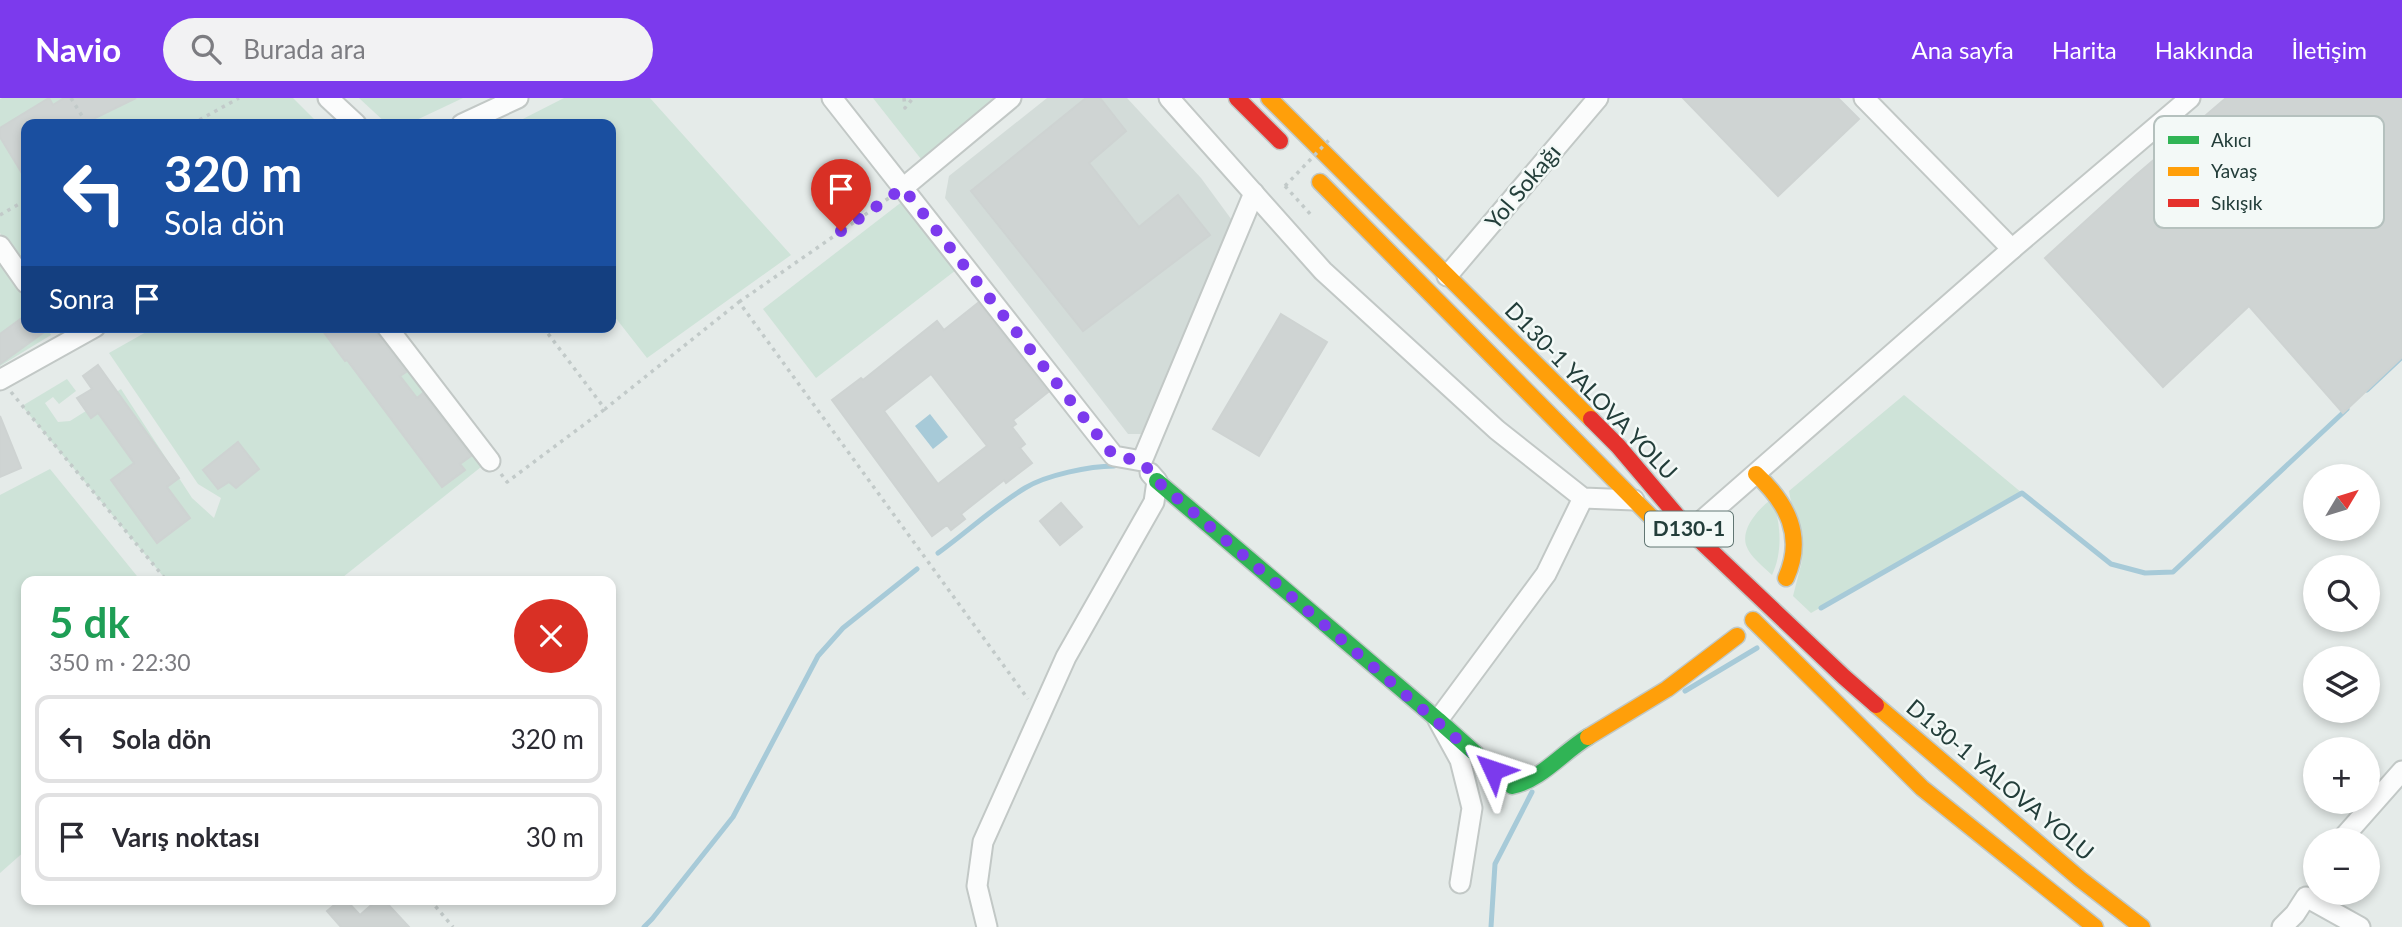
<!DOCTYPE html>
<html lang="tr">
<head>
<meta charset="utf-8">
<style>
	:root { --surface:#fff; --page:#f2f2f3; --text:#2b2b33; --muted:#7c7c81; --line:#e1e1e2; --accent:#7c3aed }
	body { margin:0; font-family:Lato,sans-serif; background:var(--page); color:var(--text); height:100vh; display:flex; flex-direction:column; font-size:26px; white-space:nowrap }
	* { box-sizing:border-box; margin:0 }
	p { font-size:23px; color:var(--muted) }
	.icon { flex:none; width:38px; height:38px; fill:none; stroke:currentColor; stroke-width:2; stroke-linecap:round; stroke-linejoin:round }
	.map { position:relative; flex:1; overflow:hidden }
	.drawer { position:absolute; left:21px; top:478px; width:595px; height:329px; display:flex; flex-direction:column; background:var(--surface); border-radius:14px; box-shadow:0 4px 10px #0003 }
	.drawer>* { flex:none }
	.hud { position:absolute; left:21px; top:21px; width:595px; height:214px; border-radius:14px; box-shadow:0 4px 10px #0003; background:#1a4fa0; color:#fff; overflow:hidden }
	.needle { width:46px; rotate:52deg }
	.buttons { position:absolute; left:2303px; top:366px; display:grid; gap:14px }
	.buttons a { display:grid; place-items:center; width:77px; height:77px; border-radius:50%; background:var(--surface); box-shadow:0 4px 10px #0003; font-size:35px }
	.pin { position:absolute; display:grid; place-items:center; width:60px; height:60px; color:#fff; margin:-72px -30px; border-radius:50% 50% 50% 0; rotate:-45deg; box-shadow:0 0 7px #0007 }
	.pin .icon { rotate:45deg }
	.me { position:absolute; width:77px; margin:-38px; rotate:312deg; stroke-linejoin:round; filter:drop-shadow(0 0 5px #0008) }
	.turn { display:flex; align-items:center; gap:24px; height:147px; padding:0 28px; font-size:32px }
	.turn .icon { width:91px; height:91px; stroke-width:2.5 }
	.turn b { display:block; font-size:49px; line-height:60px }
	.then { display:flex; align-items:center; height:66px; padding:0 28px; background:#0003; gap:14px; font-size:26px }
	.round { display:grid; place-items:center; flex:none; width:74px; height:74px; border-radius:37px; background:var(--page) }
	.headline { display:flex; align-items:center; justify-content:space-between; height:119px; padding:0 28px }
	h1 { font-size:42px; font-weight:700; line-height:52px; color:#1e9e55 }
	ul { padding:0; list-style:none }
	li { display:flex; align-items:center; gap:21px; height:88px; margin:0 14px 10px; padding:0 14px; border:4px solid var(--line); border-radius:14px }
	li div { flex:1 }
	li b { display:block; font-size:26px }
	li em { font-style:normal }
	header { display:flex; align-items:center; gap:42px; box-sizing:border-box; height:98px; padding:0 35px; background:var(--accent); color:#fff }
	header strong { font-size:33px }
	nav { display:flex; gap:38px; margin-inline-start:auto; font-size:24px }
	.search { width:490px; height:63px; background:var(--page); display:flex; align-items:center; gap:18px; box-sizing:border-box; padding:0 24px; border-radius:38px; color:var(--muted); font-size:26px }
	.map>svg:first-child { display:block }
</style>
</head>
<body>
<header>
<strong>Navio</strong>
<div class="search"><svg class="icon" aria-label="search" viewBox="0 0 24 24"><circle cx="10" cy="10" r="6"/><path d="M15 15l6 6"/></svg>Burada ara</div>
<nav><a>Ana sayfa</a><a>Harita</a><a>Hakkında</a><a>İletişim</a></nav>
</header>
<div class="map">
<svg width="2402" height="829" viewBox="0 0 2402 829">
	<rect width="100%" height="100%" fill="#e5ebe9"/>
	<polygon fill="#d3dcd9" points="1047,0 1127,0 1201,80 1237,129 1141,336 1128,336 945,100 949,78"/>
	<g fill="#cee3d8">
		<polygon points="2,0 293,0 319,26 26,26 26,172 0,135 0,1"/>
		<polygon points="359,0 463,0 408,26 387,26"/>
		<polygon points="564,0 650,0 791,157 647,260 611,214 611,26 513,26"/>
		<polygon points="873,0 996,0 921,61"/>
		<polygon points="903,103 956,172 816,280 763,211"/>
		<polygon points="0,165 26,202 26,229 46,229 51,237 0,268"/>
		<polygon points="155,229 375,229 481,369 338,483 167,483 22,308 67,281 76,293 59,306 53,299 45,305 58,324 70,323 121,291 192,400 214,420 221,400 198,386 109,255"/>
		<polygon points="1904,297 2022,395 1811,515 1793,498 1802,463 1789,393"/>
		<polygon points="50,371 141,483 26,483 26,752 0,775 0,397"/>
		<path d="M1772 401C1781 424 1783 454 1772 477 1764 469 1750 459 1746 447 1741 430 1759 410 1772 401Z"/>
	</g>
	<polygon fill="#a7cad8" points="930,316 948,339 933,351 915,328"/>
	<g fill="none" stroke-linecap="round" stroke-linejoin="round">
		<g stroke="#a7cad8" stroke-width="5">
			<polyline points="2367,292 2402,259"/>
			<path d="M938 455C967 434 995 408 1025 390 1046 377 1090 368 1114 368"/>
			<polyline points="1821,510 2022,395 2111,466 2145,475 2173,474 2347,311"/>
			<polyline points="1685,593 1757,550"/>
			<polyline points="644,829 652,821 733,719 818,558 843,530 917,471"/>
			<polyline points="1491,829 1495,766 1532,694"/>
		</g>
	</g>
	<g fill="#cfd4d3" stroke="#ced3d2" stroke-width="2" fill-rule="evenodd">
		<polygon points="49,0 53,7 64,0 136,0 83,26 26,26 26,82 0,39 0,30"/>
		<polygon points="1086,0 1100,0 1126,33 1089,65 1139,129 1178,97 1210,137 1083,233 971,93"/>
		<polygon points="1683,0 1838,0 1859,21 1778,98"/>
		<polygon points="2226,0 2402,0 2402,259 2343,315 2249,208 2163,289 2045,160 2135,78"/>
		<path d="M978 205 1048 294 1013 322 1016 326 1012 329 1025 346 1020 350 1032 365 1006 385 1004 382 961 416 965 421 951 432 947 427 932 438 832 302 861 280 863 282 937 223 944 232ZM931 276 987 348 938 386 884 313Z"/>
		<polygon points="1281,216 1327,244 1259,358 1213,331"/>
		<polygon points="26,217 26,229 51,229 0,266 0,236"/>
		<polygon points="320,229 372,229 406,274 400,278 417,300 423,295 471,358 460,366 465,372 442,389 347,262 345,263"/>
		<polygon points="98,267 179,380 167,389 190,420 157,445 111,382 134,365 98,315 91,320 77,300 92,291 83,278"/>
		<polygon points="0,318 21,370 0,379"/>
		<polygon points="238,344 259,371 236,390 229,384 218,391 203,372"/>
		<polygon points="1061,405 1082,429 1060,447 1040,423"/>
		<polygon points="340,802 346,802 360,817 377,802 384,802 409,829 341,829 327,813"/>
	</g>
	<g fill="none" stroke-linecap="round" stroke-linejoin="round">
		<defs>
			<g id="street">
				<polyline points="328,0 356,26"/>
				<polyline points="832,0 1114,358 1142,363 1254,95"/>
				<polyline points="1169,0 1323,173 1497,332 1583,400 1634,402"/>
				<polyline points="1864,0 2012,151"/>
				<polyline points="462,26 518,0"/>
				<polyline points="903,90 1011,0"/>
				<polyline points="0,148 26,185"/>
				<polyline points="1447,178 1598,0"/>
				<polyline points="387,229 490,363"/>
				<polyline points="0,282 95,229"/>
				<polyline points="1690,433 2012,151 2190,0"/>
				<polyline points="2341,742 2402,673"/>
				<polyline points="1460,785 1472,710 1460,662 1438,622 1546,476 1583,400"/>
				<polyline points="987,829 977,788 983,744 1066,559 1154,404 1157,383 1150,375"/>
				<polyline points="2282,829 2295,816 2306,799 2360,829"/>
			</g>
			<path id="fast" d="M1157 383 1438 622 1512 688C1541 682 1563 654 1588 639"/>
			<g id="slow">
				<polyline points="1269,0 1591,321"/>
				<polyline points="1320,84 1659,427"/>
				<path d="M1756 376C1787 405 1805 438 1786 480"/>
				<polyline points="1753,522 1922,690 2095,829"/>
				<polyline points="1876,607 2080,781 2142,829"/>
				<polyline points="1588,639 1667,591 1737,538"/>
			</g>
			<g id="jam">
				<polyline points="1237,0 1280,43"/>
				<polyline points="1591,321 1618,348 1690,433 1844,579 1876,607"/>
			</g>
		</defs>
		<use href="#street" stroke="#c2c8c6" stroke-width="23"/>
		<use href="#fast" stroke="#c0c8c6" stroke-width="19"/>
		<use href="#slow" stroke="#c0c8c6" stroke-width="19"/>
		<use href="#jam" stroke="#c0c8c6" stroke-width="19"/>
		<g stroke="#c2cac9" stroke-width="3.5" stroke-dasharray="3.5 5" stroke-linecap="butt">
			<polyline points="71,0 87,26"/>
			<polyline points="904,0 905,10 913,0"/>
			<polyline points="192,26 239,0"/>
			<polyline points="1285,88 1312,118"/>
			<polyline points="0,117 26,102"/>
			<polyline points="739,204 889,100"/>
			<polyline points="543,229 605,311 739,204 1028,601"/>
			<polyline points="11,294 167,483"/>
			<polyline points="501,376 507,384 605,311"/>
			<polyline points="430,802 453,829"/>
		</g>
		<use href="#street" stroke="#fbfcfc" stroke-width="19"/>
		<use href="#fast" stroke="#30b455" stroke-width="16"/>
		<use href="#slow" stroke="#ff9f0a" stroke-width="16"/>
		<use href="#jam" stroke="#e5322d" stroke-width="16"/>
		<polyline stroke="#c2cac9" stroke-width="3.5" stroke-dasharray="3.5 5" stroke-linecap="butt" points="1285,88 1331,40"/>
	</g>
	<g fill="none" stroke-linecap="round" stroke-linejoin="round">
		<polyline stroke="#7c3aed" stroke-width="12" stroke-dasharray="0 21.6" points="841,133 903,90 1114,358 1142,363 1157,383 1493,672"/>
	</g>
	<g text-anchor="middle" stroke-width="5" stroke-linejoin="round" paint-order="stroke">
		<rect fill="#f3f9f7" stroke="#617673" stroke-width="2" x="1645" y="413.5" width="88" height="35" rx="5"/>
		<g font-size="21" font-weight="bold" fill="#233e3a">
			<text x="1689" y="438">D130-1</text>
		</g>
		<g font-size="23" fill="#233e3a" stroke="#f3f9f7">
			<text transform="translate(1523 89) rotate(-50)" y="8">Yol Sokağı</text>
			<text transform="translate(1591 293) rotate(46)" y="8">D130-1 YALOVA YOLU</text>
			<text transform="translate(2000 682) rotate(40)" y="8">D130-1 YALOVA YOLU</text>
		</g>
	</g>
	<rect x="2154" y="18" width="230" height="112" rx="10" fill="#f3f9f7" stroke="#b5c1be" stroke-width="2"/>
	<rect x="2168" y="38" width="31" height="8" fill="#30b455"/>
	<rect x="2168" y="69" width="31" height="9" fill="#ff9f0a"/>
	<rect x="2168" y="101" width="31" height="8" fill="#e5322d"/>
	<g font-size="19" fill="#233e3a">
		<text x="2211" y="49">Akıcı</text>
		<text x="2211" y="80">Yavaş</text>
		<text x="2211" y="112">Sıkışık</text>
	</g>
</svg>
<div class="buttons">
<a><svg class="needle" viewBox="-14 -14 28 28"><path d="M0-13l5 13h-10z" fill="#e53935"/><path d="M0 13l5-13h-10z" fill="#7c7c81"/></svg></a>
<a><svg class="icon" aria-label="search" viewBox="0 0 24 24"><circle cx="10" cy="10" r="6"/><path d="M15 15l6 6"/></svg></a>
<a><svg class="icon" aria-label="layers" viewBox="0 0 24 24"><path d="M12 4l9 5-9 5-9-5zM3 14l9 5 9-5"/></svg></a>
<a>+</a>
<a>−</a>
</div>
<div class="pin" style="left:841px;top:133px;background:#d93025"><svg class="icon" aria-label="arrive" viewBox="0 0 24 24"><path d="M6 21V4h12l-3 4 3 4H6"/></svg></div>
<svg class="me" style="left:1493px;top:672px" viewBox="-20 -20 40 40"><path d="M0-17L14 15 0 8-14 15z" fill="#7c3aed" stroke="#fff" stroke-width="4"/></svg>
<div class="hud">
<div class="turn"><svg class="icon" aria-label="left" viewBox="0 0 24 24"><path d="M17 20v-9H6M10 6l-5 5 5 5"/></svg><div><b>320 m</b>Sola dön</div></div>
<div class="then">Sonra<svg class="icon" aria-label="arrive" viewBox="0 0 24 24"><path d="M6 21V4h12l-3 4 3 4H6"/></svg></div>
</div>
<section class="drawer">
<div class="headline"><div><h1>5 dk</h1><p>350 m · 22:30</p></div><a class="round" style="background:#d93025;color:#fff"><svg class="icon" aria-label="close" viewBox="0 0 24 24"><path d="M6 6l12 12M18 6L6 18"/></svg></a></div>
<ul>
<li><svg class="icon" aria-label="left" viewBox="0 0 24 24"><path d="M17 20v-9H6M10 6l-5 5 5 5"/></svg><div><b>Sola dön</b></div><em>320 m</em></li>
<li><svg class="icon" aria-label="arrive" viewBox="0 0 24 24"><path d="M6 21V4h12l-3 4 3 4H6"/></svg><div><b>Varış noktası</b></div><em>30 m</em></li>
</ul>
</section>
</div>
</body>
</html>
